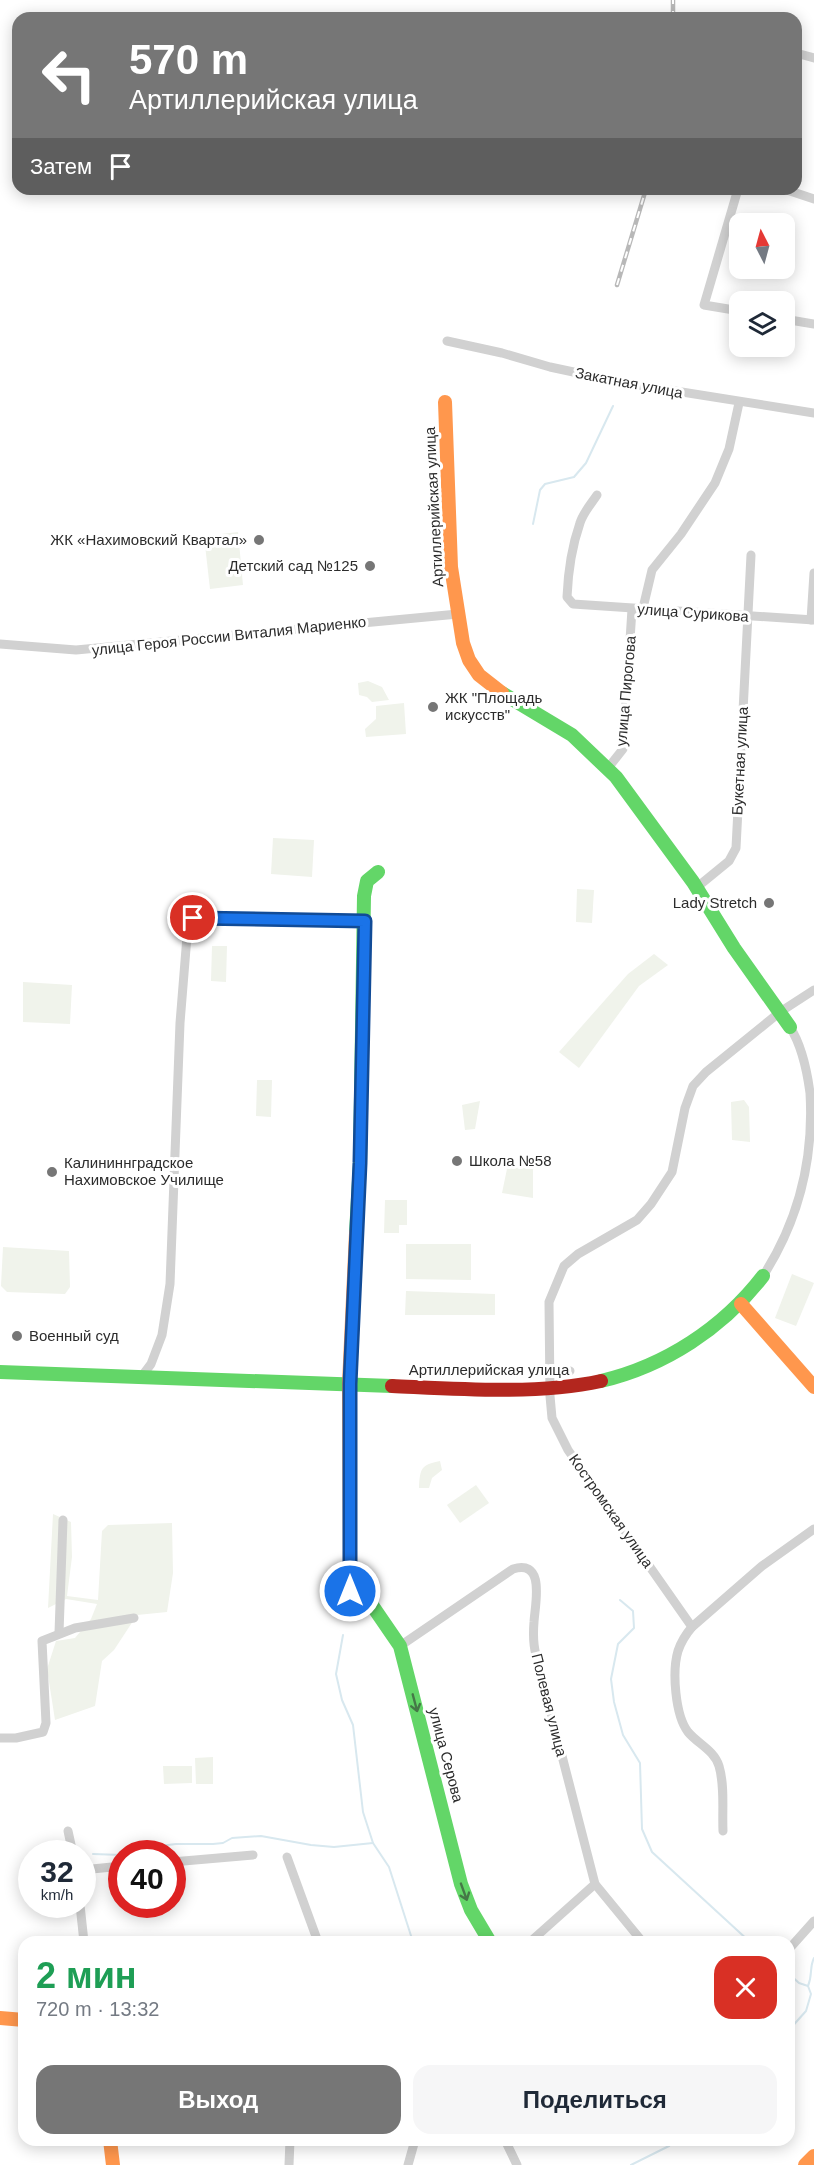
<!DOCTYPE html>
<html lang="ru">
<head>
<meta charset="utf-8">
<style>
	:root { --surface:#fff; --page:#f6f6f7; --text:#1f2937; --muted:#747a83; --accent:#767676 }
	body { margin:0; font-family:Arial,sans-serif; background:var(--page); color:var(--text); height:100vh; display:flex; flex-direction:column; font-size:22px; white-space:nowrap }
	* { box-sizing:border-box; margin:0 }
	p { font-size:20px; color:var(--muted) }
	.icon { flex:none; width:33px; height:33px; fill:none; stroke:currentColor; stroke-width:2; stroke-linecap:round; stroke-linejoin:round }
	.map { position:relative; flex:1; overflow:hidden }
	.details { position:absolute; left:18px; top:1936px; width:777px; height:210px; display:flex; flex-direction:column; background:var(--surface); border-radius:18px; box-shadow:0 3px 15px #0003 }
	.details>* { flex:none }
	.hud { position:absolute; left:12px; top:12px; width:790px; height:183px; border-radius:18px; box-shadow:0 3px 15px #0003; background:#767676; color:#fff; overflow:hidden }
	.needle { width:39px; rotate:354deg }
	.controls { position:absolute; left:729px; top:213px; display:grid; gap:12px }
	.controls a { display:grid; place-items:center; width:66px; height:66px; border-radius:12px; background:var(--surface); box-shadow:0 3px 15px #0003; font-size:30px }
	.speed { position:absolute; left:18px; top:1840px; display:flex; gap:12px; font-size:30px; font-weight:700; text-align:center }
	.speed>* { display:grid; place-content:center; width:78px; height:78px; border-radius:50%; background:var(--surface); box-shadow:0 3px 15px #0003; line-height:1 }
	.speed small { font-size:15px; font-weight:400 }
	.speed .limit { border:9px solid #d22; background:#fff; color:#111 }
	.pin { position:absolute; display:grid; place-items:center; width:51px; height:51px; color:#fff; margin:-26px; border:3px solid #fff; border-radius:50%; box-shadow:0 2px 6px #0007 }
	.me { position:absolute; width:66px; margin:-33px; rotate:0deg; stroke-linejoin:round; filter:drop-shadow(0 0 4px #0008) }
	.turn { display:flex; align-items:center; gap:21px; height:126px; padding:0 18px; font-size:27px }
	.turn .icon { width:78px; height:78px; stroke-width:2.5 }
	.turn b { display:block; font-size:42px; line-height:51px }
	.then { display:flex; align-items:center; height:57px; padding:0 18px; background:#0003; gap:12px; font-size:22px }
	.round { display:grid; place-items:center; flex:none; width:63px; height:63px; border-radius:18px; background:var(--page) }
	.headline { display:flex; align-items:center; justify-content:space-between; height:102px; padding:0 18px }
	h1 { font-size:36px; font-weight:700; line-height:45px; color:#1e9e55 }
	.primary-button { display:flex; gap:12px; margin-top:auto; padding:12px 18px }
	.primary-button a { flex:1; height:69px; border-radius:18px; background:var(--accent); color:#fff; font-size:24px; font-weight:700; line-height:69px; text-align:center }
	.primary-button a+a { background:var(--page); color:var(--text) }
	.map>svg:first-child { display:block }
</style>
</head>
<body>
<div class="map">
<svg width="814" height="2165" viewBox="0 0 814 2165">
	<rect width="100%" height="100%" fill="#fff"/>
	<g fill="#f0f3eb">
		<polygon points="238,532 243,585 210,589 204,536"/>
		<polygon points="368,681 382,687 389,700 372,702 367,697 359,695 358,683"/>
		<polygon points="404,703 406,734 366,737 365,729 376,719 376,706"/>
		<polygon points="273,838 314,840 312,877 271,874"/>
		<polygon points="577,889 594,890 592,923 576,922"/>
		<polygon points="212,946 227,946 226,982 211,981"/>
		<polygon points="654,954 668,965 639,986 579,1068 559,1052 628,974"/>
		<polygon points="23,982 72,985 70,1024 23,1022"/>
		<polygon points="257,1080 272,1080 271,1117 256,1116"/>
		<polygon points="744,1100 749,1107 750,1142 732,1140 731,1102"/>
		<polygon points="480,1101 475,1129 465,1130 462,1105"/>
		<polygon points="508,1164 533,1167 533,1198 502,1193"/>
		<polygon points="385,1200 407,1200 407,1225 399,1225 399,1233 384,1233"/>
		<polygon points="406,1244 471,1244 471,1280 406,1279"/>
		<polygon points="3,1247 69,1251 70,1287 65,1294 7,1292 1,1286"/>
		<polygon points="792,1274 814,1283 796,1326 775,1318"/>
		<polygon points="406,1291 495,1294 495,1315 405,1315"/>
		<path d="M440 1461 442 1470 432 1478 429 1488H419C420 1468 421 1465 440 1461Z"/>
		<polygon points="476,1485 489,1503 460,1523 447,1505"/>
		<polygon points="53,1514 71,1522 72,1557 67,1596 98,1600 102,1531 108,1525 172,1523 173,1573 167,1612 137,1615 114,1650 102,1661 95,1706 55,1720 47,1669 56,1641 75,1638 91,1619 97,1604 66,1599 48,1608"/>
		<polygon points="213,1757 213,1784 196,1784 195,1758"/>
		<polygon points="163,1766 192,1766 192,1783 164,1784"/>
	</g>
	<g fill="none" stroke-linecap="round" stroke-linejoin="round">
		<g stroke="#d8e8ef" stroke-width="2">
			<polyline points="533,524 540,490 545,484 574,477 586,463 613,406"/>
			<polyline points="620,1600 633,1611 634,1628 618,1644 611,1679 614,1702 623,1735 640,1763 642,1829 652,1852 750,1942"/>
			<polyline points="343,1635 336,1674 342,1700 353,1725 363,1812 373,1843 389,1867 413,1942"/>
			<polyline points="93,1854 122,1855"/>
			<polyline points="152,1854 159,1846 176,1844 213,1844 223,1843 232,1838 261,1836 311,1845 334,1847 373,1843"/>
			<polyline points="789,1974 799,1983 808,1986 811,1994 806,2011 789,2030"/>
			<path d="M808 1986C813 1974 809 1968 814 1958"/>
			<polyline points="631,2165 669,2146 674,2140"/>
		</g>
		<g stroke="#d1d1d1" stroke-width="9">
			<polyline points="796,53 814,58"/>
			<polyline points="738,189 704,305 740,311"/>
			<polyline points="784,189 814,199"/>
			<polyline points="784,319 814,324"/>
			<polyline points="447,341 502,353 550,367 625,383 814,413"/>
			<path d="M597 495C591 504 583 513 580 523 572 546 568 573 567 597L573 604 814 620"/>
			<polyline points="643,608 652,570 681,534 715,483 729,449 739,403"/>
			<polyline points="811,620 814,573"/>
			<polyline points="0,644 76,650 458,614"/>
			<polyline points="608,768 623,749 632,609"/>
			<polyline points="696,888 729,861 736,848 751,555"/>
			<path d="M763 1276C799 1220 814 1160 810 1093 807 1070 802 1046 790 1027"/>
			<polyline points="550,1373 570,1371"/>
			<polyline points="142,1376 151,1364 162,1335 170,1284 180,1023 188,924 193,918 365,921"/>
			<polyline points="692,1627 568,1450 552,1418 550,1396 549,1302 564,1266 578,1254 637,1220 651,1204 672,1172 685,1108 693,1086 706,1072 780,1012 814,990"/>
			<polyline points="59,1633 63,1520"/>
			<path d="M400 1646 513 1569C546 1559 535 1604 534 1622 533 1634 533 1644 536 1655L595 1884 641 1940"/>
			<polyline points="0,1738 16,1738 43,1732 46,1723 42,1641 75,1628 134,1618"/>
			<polyline points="68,1831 73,1854"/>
			<path d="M723 1831C722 1810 725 1786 719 1766 714 1750 698 1744 688 1732 675 1715 672 1671 678 1651 681 1642 686 1634 692 1627L762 1566 814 1529"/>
			<polyline points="287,1857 318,1942"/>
			<polyline points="172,1862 253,1855"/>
			<polyline points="82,1870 122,1866"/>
			<polyline points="80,1905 84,1942"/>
			<polyline points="530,1942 595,1884"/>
			<polyline points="789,1949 814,1921"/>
			<polyline points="505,2140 517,2165"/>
			<polyline points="289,2165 290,2140"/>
			<polyline points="408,2165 415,2140"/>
		</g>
		<g stroke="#63d668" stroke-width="14">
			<polyline points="502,693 572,735 616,777 693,882 734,948 790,1027"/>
			<polyline points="356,1233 360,1163 364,896 367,881 378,872"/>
			<polyline points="0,1372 392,1386"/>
			<path d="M601 1381C665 1366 723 1328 763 1276"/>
			<polyline points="350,1575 350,1591 365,1595 400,1646 461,1884 471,1910 490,1942"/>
		</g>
		<g stroke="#ff974d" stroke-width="14">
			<polyline points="445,402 451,567 463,643 469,660 479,675 502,693"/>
			<polyline points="741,1304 814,1387"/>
			<polyline points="350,1575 349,1384 356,1233"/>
			<polyline points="0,2018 24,2020"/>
			<polyline points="110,2140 113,2165"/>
			<polyline points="805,2165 814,2156"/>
		</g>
		<path stroke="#b3261e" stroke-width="14" d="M392 1386C458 1389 537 1395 601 1381"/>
		<defs>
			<g id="rail">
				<polyline points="673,18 673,0"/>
				<polyline points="617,285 646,189"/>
			</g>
		</defs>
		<use href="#rail" stroke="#b8b8b8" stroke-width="4.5"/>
		<use href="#rail" stroke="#fff" stroke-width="2" stroke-dasharray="7" stroke-linecap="butt"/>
	</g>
	<defs><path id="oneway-shaft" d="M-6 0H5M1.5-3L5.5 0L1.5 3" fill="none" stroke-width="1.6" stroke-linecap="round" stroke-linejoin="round" transform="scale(1.5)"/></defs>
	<g stroke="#457847">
		<use href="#oneway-shaft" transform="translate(415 1703) rotate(75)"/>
		<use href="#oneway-shaft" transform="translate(464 1892) rotate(70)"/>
	</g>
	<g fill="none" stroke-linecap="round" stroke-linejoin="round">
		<defs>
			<polyline id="route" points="193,918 365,921 360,1163 350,1384 350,1591"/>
		</defs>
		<use href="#route" stroke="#114b97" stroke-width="15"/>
		<use href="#route" stroke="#1a73e8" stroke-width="10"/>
	</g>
	<g fill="#767676" stroke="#fff" stroke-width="2">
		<circle cx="259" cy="540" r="6"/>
		<circle cx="370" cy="566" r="6"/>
		<circle cx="433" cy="707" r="6"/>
		<circle cx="769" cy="903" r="6"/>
		<circle cx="457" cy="1161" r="6"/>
		<circle cx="52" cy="1172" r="6"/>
		<circle cx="17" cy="1336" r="6"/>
	</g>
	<g text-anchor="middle" stroke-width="6" stroke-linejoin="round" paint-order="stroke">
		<g font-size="15" fill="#2c2c2c" stroke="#fff">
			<text transform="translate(629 383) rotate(11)" y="5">Закатная улица</text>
			<text transform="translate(434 507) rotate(-93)" y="5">Артиллерийская улица</text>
			<text transform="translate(693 613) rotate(4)" y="5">улица Сурикова</text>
			<text transform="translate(229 636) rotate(-6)" y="5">улица Героя России Виталия Мариенко</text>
			<text transform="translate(626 691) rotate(-85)" y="5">улица Пирогова</text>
			<text transform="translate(740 761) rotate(-87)" y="5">Букетная улица</text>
			<text x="489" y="1375">Артиллерийская улица</text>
			<text transform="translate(611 1511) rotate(55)" y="5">Костромская улица</text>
			<text transform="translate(549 1705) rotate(76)" y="5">Полевая улица</text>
			<text transform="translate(446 1755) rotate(75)" y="5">улица Серова</text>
		</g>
		<g font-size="15" fill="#2c2c2c" stroke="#fff" text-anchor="start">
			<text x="247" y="545" text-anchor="end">ЖК «Нахимовский Квартал»</text>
			<text x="358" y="571" text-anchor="end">Детский сад №125</text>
			<text x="445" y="703">ЖК "Площадь<tspan x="445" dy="17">искусств"</tspan></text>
			<text x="757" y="908" text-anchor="end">Lady Stretch</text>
			<text x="469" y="1166">Школа №58</text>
			<text x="64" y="1168">Калининнградское<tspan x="64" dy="17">Нахимовское Училище</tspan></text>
			<text x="29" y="1341">Военный суд</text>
		</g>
	</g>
</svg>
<div class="controls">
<a><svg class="needle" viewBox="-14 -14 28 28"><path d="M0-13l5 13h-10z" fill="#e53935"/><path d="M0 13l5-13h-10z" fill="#747a83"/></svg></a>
<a><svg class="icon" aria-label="layers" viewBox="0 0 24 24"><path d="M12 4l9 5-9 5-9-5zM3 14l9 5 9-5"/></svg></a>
</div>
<div class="speed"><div>32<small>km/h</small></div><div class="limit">40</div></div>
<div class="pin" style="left:193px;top:918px;background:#d93025"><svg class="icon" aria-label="arrive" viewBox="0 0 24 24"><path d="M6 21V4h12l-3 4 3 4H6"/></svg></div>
<svg class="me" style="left:350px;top:1591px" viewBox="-20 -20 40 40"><circle r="17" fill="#1a73e8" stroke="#fff" stroke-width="3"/><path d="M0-11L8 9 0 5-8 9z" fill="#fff"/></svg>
<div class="hud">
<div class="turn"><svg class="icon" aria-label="left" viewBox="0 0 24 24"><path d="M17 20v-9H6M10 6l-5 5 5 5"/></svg><div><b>570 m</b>Артиллерийская улица</div></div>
<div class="then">Затем<svg class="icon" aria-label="arrive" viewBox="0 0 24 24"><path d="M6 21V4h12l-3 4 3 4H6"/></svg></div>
</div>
<section class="details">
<div class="headline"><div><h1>2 мин</h1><p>720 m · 13:32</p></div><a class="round" style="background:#d93025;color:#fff"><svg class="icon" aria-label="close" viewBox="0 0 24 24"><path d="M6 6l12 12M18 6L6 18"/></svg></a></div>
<div class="primary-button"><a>Выход</a><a>Поделиться</a></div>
</section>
</div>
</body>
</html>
